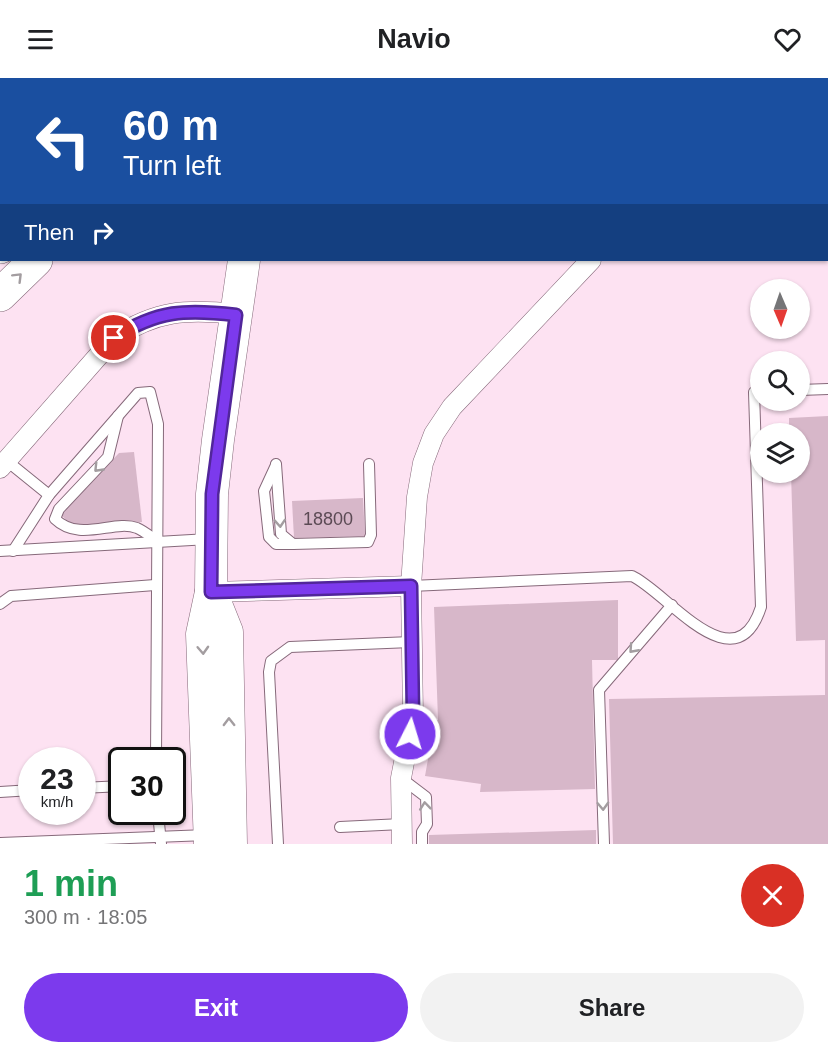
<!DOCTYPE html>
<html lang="en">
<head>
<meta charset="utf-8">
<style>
	:root { --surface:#fff; --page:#f2f2f2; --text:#202124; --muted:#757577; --accent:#7c3aed }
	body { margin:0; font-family:Arial,sans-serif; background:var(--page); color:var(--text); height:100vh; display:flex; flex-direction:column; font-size:22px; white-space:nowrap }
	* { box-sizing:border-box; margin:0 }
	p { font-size:20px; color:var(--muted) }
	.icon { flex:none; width:33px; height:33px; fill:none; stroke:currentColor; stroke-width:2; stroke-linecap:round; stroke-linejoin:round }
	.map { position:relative; height:766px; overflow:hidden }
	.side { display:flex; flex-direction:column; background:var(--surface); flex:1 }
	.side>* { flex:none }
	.top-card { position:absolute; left:0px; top:0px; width:828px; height:183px; box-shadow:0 2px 4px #0004; background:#1a4fa0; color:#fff; overflow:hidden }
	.needle { width:39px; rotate:178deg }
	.fabs { position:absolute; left:750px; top:201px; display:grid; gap:12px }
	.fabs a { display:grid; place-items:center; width:60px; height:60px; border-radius:50%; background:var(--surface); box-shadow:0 2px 4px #0004; font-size:30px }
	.speed { position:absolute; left:18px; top:669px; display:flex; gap:12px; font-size:30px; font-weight:700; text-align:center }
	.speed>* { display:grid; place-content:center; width:78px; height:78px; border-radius:50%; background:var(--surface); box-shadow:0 2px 4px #0004; line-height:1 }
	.speed small { font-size:15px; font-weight:400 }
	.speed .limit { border:3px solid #111; border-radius:9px; background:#fff; color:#111 }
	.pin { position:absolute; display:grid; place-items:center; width:51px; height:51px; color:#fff; margin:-26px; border:3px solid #fff; border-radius:50%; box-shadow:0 2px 6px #0007 }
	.me { position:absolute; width:66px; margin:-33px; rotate:5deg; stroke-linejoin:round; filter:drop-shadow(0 0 4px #0008) }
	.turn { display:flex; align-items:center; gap:21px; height:126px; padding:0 24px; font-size:27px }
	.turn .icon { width:78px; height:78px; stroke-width:2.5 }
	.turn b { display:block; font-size:42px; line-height:51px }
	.then { display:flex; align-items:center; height:57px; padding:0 24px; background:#0003; gap:12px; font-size:22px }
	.round { display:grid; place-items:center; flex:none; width:63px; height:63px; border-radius:32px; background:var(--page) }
	.summary { display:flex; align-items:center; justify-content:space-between; height:102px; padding:0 24px }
	h1 { font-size:36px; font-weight:800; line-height:45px; color:#1e9e55 }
	.action { display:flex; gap:12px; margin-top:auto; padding:12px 24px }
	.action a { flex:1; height:69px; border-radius:36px; background:var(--accent); color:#fff; font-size:24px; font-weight:800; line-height:69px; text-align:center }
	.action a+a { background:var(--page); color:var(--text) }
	header { display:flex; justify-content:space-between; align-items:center; height:78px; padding:0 24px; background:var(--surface); font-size:27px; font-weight:800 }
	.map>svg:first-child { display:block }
</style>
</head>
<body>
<header><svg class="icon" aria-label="menu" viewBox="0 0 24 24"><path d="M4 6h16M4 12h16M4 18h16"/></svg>Navio<svg class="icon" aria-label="heart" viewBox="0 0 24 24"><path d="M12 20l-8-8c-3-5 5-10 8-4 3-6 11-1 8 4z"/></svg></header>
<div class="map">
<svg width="828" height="766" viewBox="0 0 828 766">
	<rect width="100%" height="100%" fill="#fde2f2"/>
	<g fill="#d7b7c9">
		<polygon points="828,338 828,766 613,766 609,621 825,617 825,562 796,563 791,394 800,394 800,356 789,356 789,340"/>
		<polygon points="134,374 142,444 73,448 61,437 119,375"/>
		<polygon points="363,420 365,458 294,460 292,423"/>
		<polygon points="618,522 618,582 592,582 595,711 480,714 481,706 425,698 435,642 438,642 434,529"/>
		<polygon points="596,752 596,766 429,766 429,757"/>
	</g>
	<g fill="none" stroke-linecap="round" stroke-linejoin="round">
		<defs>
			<g id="service">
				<polyline points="800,312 828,311"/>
				<path d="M118 338 108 379 59 431 55 441C80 465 114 441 137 450 144 453 151 459 157 463"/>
				<polyline points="7,383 49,417"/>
				<polyline points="276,386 281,456 293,466 368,464 371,457 369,386"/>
				<polyline points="276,387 264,413 269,459 276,466 293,466"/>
				<polyline points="0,473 209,461"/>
				<polyline points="13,473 49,417 138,315 150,314 158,346 156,682"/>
				<path d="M411 508 632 498C667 514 735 609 761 529L754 314H760"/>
				<polyline points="0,526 11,518 155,507"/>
				<polyline points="401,700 426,719 427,746 422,754 422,766"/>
				<polyline points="82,710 122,708"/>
				<polyline points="0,714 32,712"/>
				<polyline points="158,734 161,766"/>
				<polyline points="340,749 402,746"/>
				<polyline points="0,765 207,757"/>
				<polyline points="278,766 269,594 271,583 290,569 411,564"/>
				<polyline points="604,766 599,612 672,527"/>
			</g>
			<g id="minor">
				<polyline points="678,0 678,2"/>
				<polyline points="826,42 828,42"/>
				<path d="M0 390 114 260C157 232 186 231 236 236"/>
				<polyline points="211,514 411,508"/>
				<polyline points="402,766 401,700 413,638 411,508 417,419 423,385 434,356 452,329 591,182"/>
			</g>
			<polyline id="secondary" points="374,2 375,0"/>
			<g id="primary">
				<polyline points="330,0 333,2"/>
				<polyline points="272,2 272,0"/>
				<polyline points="211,514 227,554 231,766"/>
				<polyline points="210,766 202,556 211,514 212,416 218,362 244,182"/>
			</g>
			<g id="motorway">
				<polyline points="122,2 124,0"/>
				<polyline points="187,2 189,0"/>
				<polyline points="223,2 224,0"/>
				<polyline points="0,117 2,115"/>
				<polyline points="0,169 2,168"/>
				<polyline points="0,217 36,182"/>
			</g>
		</defs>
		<use href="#service" stroke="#86697a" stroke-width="12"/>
		<use href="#minor" stroke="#86697a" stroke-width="21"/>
		<use href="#secondary" stroke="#86697a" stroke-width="30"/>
		<use href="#primary" stroke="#86697a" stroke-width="33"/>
		<use href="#motorway" stroke="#86697a" stroke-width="34"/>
		<use href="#service" stroke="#fff" stroke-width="10"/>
		<use href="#minor" stroke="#fff" stroke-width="20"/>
		<use href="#secondary" stroke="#fff" stroke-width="28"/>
		<use href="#primary" stroke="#fff" stroke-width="32"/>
		<use href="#motorway" stroke="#fff" stroke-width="33"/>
	</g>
	<defs><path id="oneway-chevron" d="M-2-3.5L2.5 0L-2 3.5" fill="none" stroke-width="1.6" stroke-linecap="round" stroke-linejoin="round" transform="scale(1.5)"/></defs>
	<g stroke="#a39da0">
		<use href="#oneway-chevron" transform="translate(18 199) rotate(-45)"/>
		<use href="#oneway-chevron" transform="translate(98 390) rotate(134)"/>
		<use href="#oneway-chevron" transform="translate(280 445) rotate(86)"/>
		<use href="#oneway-chevron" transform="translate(633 571) rotate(132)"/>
		<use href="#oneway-chevron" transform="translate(203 572) rotate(87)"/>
		<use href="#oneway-chevron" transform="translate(229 644) rotate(-91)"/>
		<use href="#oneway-chevron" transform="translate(425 728) rotate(-96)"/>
		<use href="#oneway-chevron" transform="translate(603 728) rotate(88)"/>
	</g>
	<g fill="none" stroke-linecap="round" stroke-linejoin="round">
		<defs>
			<path id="route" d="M114 260C157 232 186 231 236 237L212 416 211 514 411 508 413 638 410 656"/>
		</defs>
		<use href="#route" stroke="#51269a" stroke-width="15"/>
		<use href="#route" stroke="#7c3aed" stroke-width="10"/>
	</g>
	<g text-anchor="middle" stroke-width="6" stroke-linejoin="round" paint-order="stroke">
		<g font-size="18" fill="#5b4a54">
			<text x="328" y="447">18800</text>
		</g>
	</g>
</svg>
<div class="fabs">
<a><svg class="needle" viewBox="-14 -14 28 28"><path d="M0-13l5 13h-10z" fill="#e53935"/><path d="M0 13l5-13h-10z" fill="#757577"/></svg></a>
<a><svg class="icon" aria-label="search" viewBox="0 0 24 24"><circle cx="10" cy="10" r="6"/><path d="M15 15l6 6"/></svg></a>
<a><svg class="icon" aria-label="layers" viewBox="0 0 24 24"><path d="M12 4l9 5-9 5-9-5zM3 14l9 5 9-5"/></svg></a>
</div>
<div class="speed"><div>23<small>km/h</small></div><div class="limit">30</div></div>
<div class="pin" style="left:114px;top:260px;background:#d93025"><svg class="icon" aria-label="arrive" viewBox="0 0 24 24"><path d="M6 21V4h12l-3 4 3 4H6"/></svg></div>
<svg class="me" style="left:410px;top:656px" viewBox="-20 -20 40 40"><circle r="17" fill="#7c3aed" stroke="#fff" stroke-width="3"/><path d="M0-11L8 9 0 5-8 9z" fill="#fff"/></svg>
<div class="top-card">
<div class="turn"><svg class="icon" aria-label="left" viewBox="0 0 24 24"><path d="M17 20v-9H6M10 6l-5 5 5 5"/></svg><div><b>60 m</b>Turn left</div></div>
<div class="then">Then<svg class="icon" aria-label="right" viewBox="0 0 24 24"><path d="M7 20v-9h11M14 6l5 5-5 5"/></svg></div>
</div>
</div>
<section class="side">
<div class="summary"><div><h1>1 min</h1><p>300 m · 18:05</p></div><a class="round" style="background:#d93025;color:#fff"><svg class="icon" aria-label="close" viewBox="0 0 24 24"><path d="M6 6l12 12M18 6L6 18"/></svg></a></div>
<div class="action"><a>Exit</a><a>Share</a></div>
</section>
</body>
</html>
